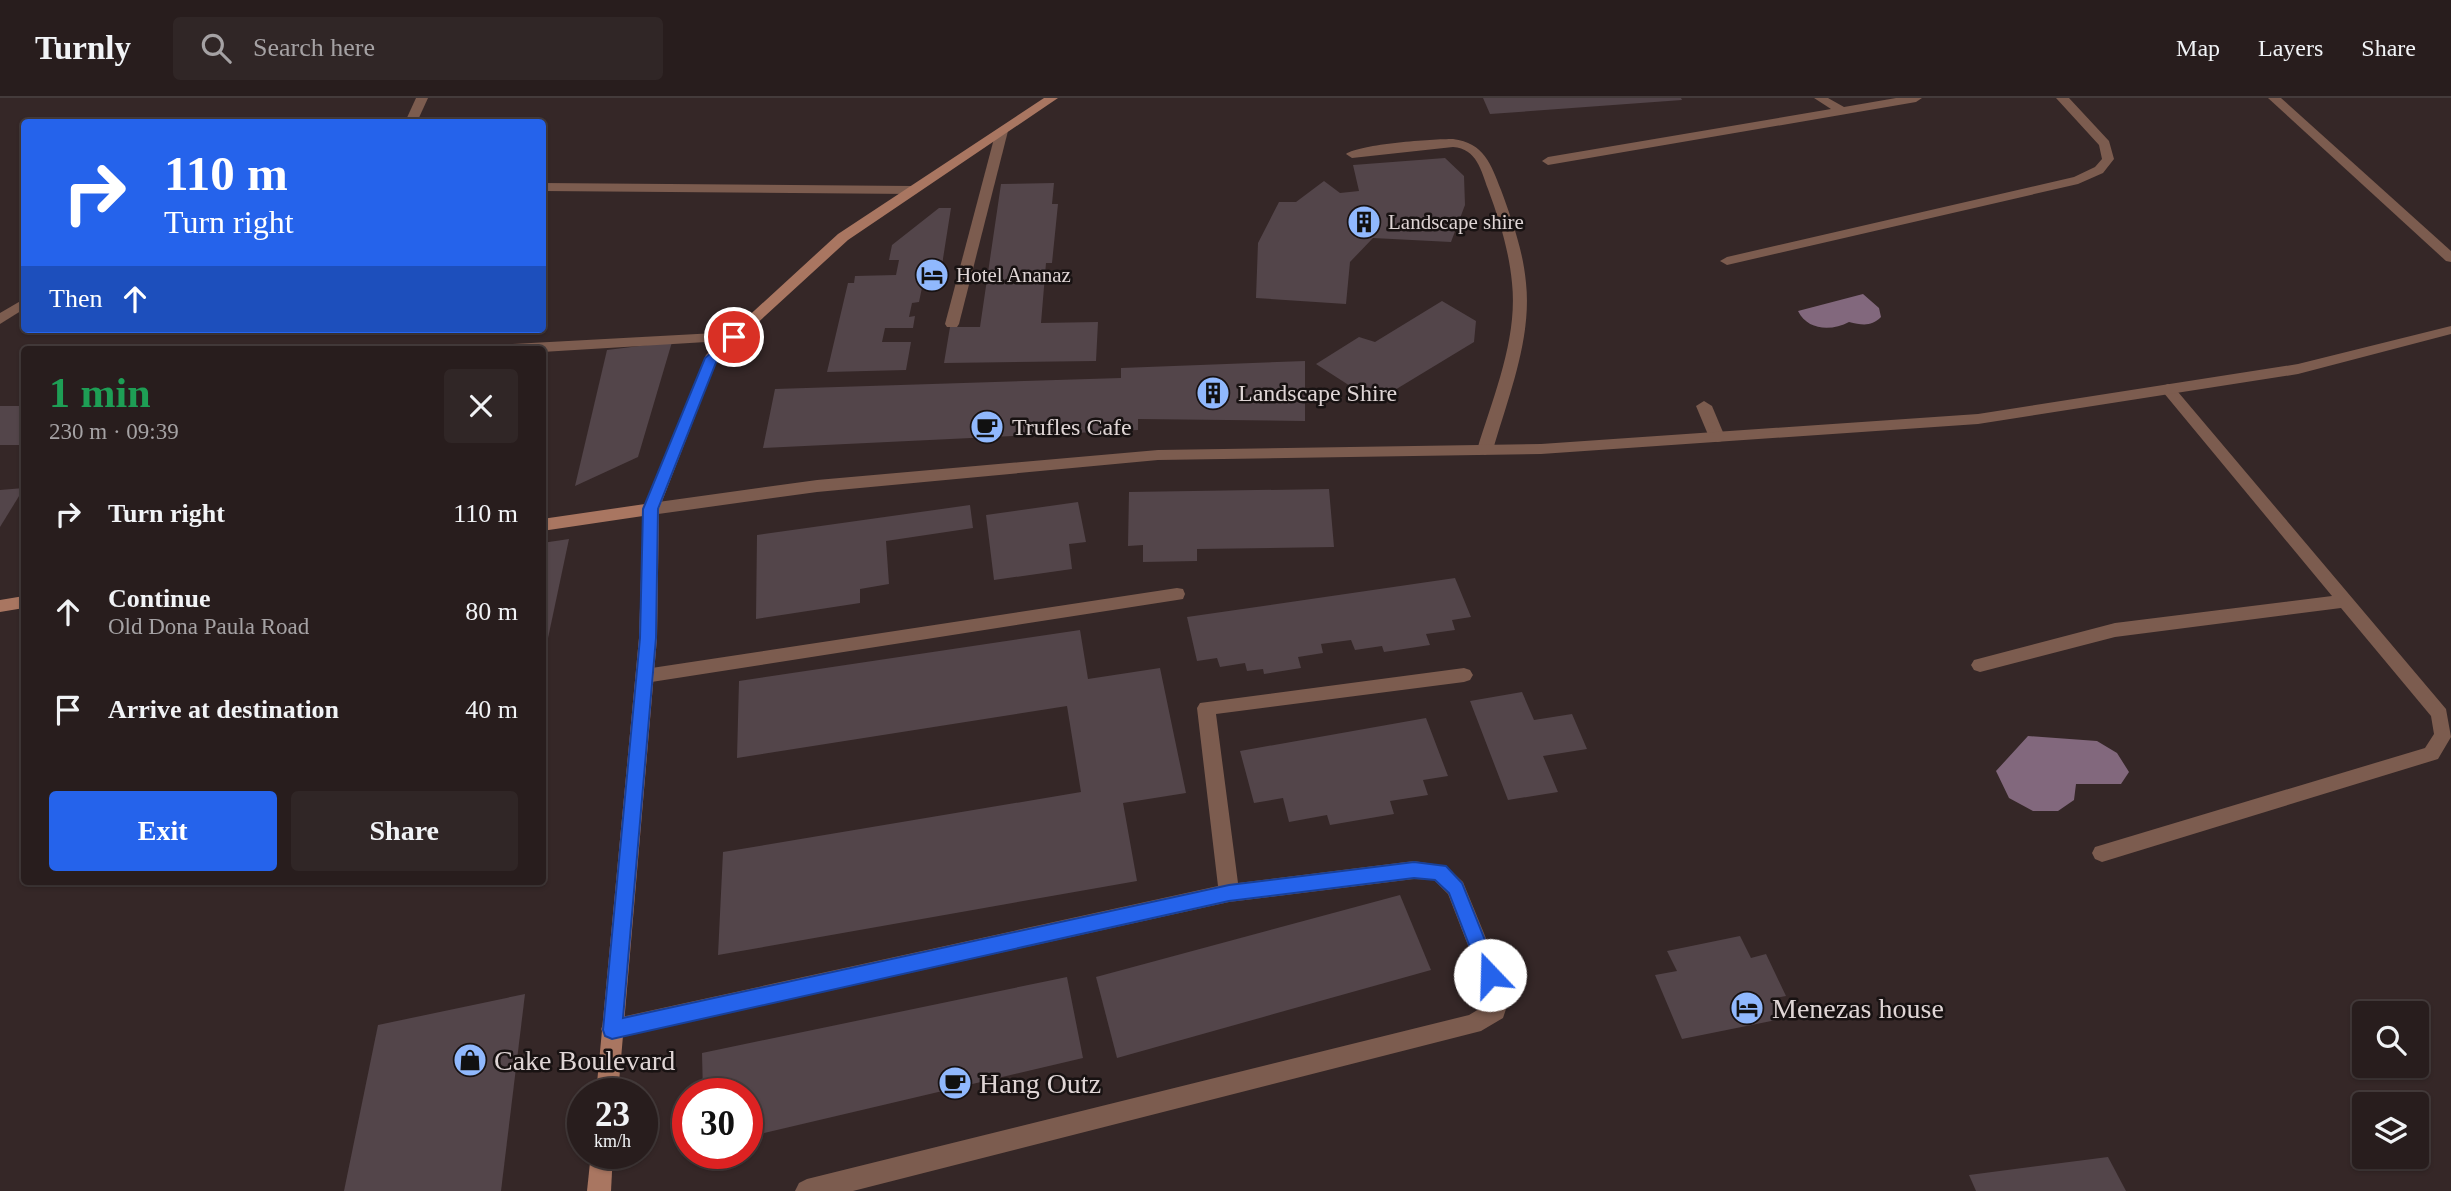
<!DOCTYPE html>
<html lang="en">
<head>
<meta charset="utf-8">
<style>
	:root { --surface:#281d1d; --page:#302626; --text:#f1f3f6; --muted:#a5a2a4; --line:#443b3b; --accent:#2563eb }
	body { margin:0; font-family:Georgia,serif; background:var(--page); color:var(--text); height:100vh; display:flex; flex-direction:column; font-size:26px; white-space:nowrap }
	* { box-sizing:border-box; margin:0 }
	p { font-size:23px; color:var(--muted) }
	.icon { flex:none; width:38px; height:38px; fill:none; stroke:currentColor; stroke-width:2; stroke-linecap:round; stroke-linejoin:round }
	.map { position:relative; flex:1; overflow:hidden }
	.sheet { position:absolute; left:21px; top:248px; width:525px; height:539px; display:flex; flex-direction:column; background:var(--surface); border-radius:7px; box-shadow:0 2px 5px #0004,0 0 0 2px var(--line) }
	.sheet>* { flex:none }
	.top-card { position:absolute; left:21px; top:21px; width:525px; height:214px; border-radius:7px; box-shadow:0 2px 5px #0004,0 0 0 2px var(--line); background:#2563eb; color:#fff; overflow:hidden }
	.fabs { position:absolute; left:2352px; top:903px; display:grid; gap:14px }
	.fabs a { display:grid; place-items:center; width:77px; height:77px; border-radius:7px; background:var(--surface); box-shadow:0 2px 5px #0004,0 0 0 2px var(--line); font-size:35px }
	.speed { position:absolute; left:567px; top:980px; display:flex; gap:14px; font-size:35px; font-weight:700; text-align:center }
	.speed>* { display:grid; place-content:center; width:91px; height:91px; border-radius:50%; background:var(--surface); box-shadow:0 2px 5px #0004,0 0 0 2px var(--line); line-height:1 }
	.speed small { font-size:18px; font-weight:400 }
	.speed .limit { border:10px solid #d22; background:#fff; color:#111 }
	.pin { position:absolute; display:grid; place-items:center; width:60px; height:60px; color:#fff; margin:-30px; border:4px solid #fff; border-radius:50%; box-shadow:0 2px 7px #0007 }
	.me { position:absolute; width:77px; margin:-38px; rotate:339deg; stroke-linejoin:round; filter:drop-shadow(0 0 5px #0008) }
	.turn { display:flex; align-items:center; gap:24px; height:147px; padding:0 28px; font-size:32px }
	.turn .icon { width:91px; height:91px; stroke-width:2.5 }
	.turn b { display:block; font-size:49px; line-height:60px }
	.then { display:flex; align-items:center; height:66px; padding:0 28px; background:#0003; gap:14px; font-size:26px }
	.round { display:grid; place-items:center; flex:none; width:74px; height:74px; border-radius:7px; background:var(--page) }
	.overview { display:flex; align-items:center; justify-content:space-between; height:119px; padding:0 28px }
	h1 { font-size:42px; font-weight:700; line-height:52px; color:#1e9e55 }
	.action { display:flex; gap:14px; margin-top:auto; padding:14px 28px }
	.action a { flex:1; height:80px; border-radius:7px; background:var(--accent); color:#fff; font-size:28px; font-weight:700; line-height:80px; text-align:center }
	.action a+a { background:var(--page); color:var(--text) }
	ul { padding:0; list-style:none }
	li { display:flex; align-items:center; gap:21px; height:98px; padding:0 28px }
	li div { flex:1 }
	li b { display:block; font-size:26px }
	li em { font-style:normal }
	header { display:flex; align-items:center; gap:42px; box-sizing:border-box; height:98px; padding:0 35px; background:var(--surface); border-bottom:2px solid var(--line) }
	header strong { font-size:33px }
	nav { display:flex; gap:38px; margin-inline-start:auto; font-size:24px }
	.search { width:490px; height:63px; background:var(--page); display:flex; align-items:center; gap:18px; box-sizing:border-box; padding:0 24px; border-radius:7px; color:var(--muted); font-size:26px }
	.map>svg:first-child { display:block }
</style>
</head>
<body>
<header>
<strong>Turnly</strong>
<div class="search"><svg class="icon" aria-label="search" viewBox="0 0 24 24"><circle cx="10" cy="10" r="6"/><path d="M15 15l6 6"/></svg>Search here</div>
<nav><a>Map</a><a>Layers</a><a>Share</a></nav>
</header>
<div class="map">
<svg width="2451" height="1093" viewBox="0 0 2451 1093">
	<rect width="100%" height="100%" fill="#352727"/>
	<g fill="#82687d">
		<path d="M1863 196 1879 210 1881 219C1871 229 1862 227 1849 224 1832 233 1808 233 1798 213Z"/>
		<polygon points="2028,638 2097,643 2117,655 2129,674 2121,686 2076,686 2074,702 2058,713 2033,713 2009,700 1996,673"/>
	</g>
	<g fill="#53454a">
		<polygon points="1483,0 1681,0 1682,2 1490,16"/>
		<polygon points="1445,60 1464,78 1465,107 1451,144 1373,140 1350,164 1346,206 1256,200 1258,145 1279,104 1296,104 1324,83 1340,95 1359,93 1353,67"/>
		<polygon points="1054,85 1052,106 1058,106 1052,165 1046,165 1041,225 1098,224 1096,263 944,265 950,229 980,229 1001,86"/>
		<polygon points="939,110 951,110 942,167 920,167 917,181 924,180 919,204 912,205 909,219 915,218 913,230 885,230 882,244 911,244 906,272 827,274 848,185 854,185 855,178 896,177 899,162 889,162 892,147"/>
		<polygon points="1442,203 1476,223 1474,244 1375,304 1316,266 1359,239 1375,244"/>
		<polygon points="672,244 638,359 575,388 607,252"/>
		<polygon points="1305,263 1305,323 1138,321 1138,332 763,350 775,291 1121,280 1121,270"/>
		<rect x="0" y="308" width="24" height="39"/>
		<polygon points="24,390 0,429 0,392"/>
		<polygon points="1329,391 1334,449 1197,451 1197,463 1143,464 1143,447 1128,448 1129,394"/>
		<polygon points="1078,404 1086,444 1069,446 1072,471 994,482 986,417"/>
		<polygon points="970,407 973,430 886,443 889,486 860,491 860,505 756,521 757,437"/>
		<polygon points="569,441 544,559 542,559 542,445"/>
		<polygon points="1455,480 1471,519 1452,522 1455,532 1426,536 1430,547 1384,554 1382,548 1355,552 1351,542 1321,546 1323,555 1298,559 1301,570 1264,576 1263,571 1247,573 1245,565 1220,569 1217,560 1197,563 1187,519"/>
		<polygon points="1080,532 1088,581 1160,570 1186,695 1123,705 1137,783 718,857 723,754 1081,694 1067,608 737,660 739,583"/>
		<polygon points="1522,594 1534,622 1572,616 1587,651 1543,658 1558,694 1508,702 1470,603"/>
		<polygon points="1426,620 1448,678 1423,682 1428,697 1390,703 1394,716 1330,727 1327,717 1289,724 1283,700 1254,705 1240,653"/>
		<polygon points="1400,797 1431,872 1117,960 1096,879"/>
		<polygon points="1740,838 1751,860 1766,856 1786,898 1776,900 1786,920 1682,941 1655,877 1677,873 1667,853"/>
		<polygon points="1067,879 1083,960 747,1039 747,996 703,996 702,955"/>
		<polygon points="525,896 501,1093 344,1093 378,927"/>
		<polygon points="2108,1059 2126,1093 1976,1093 1969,1077"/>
	</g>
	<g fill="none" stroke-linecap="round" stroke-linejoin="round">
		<g fill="#7c5c4f" fill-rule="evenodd">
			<polygon points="416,0 428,0 417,24 405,24"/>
			<polygon points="1814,0 1828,0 1844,9 1896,0 1922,0 1916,4 1548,67 1542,63 1548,59 1831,11"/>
			<polygon points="2056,0 2069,0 2109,43 2114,61 2103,75 2078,86 1727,167 1720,163 1727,159 2074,79 2095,69 2102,61 2099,47"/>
			<polygon points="2268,0 2281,0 2451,153 2451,164 2446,163"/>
			<polygon points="1002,29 1008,33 959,226 957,229 947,229 945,226 996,33"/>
			<path d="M1453 41C1484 45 1491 66 1501 92 1512 122 1523 152 1526 185 1532 241 1508 299 1493 352L1485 357 1477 352C1493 299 1518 241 1512 185 1509 152 1499 121 1488 91 1481 72 1477 51 1453 49L1352 60 1346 56C1360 46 1433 41 1453 41Z"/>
			<polygon points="542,85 912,88 918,92 912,96 542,93"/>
			<polygon points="24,201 24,211 0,226 0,215"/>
			<polygon points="734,234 739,236 739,242 542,254 487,252 494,247"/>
			<polygon points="2168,286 2173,288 2446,611 2451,639 2438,661 2102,764 2095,761 2092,755 2095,749 2425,650 2434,636 2431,618 2341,510 2115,539 1980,574 1974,572 1971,567 1974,562 2115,525 2332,498 2163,294 2161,291 2163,288"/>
			<polygon points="1704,303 1712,308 1725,339 1722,343 1717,344 1709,339 1696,308"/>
			<polygon points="1177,490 1183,491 1185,496 1183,501 1177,502 645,585 639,583 636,578 639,573 645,571"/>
			<polygon points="1464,570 1470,572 1473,577 1470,582 1464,584 1216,616 1238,785 1414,763 1446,768 1463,784 1510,899 1503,920 1481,933 853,1093 795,1093 799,1085 807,1081 1469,917 1486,907 1488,899 1448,796 1434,782 1414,781 1229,804 612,941 604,938 601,931 604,924 612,921 1218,788 1197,610 1200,605"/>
		</g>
		<polygon fill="#7c5c4f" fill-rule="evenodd" points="2451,228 2451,236 2298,276 1978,326 1541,356 1158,362 817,394 651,417 643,411 651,405 817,382 1158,352 1541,346 1978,316 2298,266"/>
		<g fill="#a97661" fill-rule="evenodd">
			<polygon points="1044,0 1058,0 848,142 717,262 659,411 657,540 618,996 596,996 639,540 643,418 542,433 542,421 645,406 706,257 838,136"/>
			<polygon points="24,498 24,510 0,514 0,502"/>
			<polygon points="591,1055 613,1055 611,1093 587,1093"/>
		</g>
	</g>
	<polygon fill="#2563eb" stroke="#184099" stroke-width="2" points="734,235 741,239 717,262 658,411 656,540 623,920 1229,787 1414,764 1446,768 1462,785 1499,877 1497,883 1490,886 1483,883 1449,795 1435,782 1414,780 1229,803 612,941 605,938 603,932 640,540 643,411 705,260"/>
	<defs>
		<symbol id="building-disc" viewBox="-11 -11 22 22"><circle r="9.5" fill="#90b8fd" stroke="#181212"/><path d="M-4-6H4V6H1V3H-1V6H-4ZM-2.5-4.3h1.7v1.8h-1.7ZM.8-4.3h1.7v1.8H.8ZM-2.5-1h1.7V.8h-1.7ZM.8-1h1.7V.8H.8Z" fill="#111"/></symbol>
		<symbol id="hotel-disc" viewBox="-11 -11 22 22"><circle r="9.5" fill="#90b8fd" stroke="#181212"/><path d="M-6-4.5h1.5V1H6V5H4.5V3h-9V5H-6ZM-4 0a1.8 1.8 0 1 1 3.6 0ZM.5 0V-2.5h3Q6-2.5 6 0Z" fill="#111"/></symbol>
		<symbol id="cafe-disc" viewBox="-11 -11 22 22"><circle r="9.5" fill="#90b8fd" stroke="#181212"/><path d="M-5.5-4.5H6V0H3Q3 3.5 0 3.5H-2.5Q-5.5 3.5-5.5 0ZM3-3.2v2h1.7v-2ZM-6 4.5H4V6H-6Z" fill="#111"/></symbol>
		<symbol id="shop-disc" viewBox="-11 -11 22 22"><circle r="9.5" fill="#90b8fd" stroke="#181212"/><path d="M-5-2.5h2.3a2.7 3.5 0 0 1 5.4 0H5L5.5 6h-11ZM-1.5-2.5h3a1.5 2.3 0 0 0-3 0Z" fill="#111"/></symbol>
	</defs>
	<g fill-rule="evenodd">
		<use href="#building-disc" x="1345" y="105" width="38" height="38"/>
		<use href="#hotel-disc" x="913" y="158" width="38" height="38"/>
		<use href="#building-disc" x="1194" y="276" width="38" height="38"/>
		<use href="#cafe-disc" x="968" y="310" width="38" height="38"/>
		<use href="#hotel-disc" x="1728" y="891" width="38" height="38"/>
		<use href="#shop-disc" x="451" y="943" width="38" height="38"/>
		<use href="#cafe-disc" x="936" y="966" width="38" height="38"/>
	</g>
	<g text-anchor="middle" stroke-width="5" stroke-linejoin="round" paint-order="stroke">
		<g font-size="21" fill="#dfd5d5" stroke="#181212" text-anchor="start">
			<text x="1388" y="131">Landscape shire</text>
			<text x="956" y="184">Hotel Ananaz</text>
		</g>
		<g font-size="24" fill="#dfd5d5" stroke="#181212" text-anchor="start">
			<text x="1238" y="303">Landscape Shire</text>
			<text x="1012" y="337">Trufles Cafe</text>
		</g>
		<g font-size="28" fill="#dfd5d5" stroke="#181212" text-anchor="start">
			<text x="1772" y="920">Menezas house</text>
			<text x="494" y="972">Cake Boulevard</text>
			<text x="979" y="995">Hang Outz</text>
		</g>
	</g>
</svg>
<div class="fabs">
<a><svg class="icon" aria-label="search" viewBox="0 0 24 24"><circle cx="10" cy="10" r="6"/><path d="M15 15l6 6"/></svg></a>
<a><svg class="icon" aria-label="layers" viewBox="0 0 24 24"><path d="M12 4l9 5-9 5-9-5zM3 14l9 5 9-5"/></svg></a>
</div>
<div class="speed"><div>23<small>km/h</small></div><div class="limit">30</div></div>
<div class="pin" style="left:734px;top:239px;background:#d93025"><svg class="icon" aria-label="arrive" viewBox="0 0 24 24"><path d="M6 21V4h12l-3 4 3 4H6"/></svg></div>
<svg class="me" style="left:1490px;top:877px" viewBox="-20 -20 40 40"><circle r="19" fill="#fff"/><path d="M0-13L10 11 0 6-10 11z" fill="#2563eb"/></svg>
<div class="top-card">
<div class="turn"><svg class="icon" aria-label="right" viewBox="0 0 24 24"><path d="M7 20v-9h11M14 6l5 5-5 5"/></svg><div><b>110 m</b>Turn right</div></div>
<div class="then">Then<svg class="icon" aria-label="ahead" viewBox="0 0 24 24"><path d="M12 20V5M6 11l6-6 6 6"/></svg></div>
</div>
<section class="sheet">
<div class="overview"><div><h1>1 min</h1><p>230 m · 09:39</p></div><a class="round"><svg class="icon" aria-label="close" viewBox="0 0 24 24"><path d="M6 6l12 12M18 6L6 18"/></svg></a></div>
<ul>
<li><svg class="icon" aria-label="right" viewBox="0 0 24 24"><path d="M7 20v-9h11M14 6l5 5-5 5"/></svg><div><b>Turn right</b></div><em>110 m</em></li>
<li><svg class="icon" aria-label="ahead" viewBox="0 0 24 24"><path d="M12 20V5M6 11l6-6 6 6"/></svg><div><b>Continue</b><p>Old Dona Paula Road</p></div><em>80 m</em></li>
<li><svg class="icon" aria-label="arrive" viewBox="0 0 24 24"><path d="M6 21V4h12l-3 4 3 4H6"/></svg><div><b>Arrive at destination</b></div><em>40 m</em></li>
</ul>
<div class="action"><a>Exit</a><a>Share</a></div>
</section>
</div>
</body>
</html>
